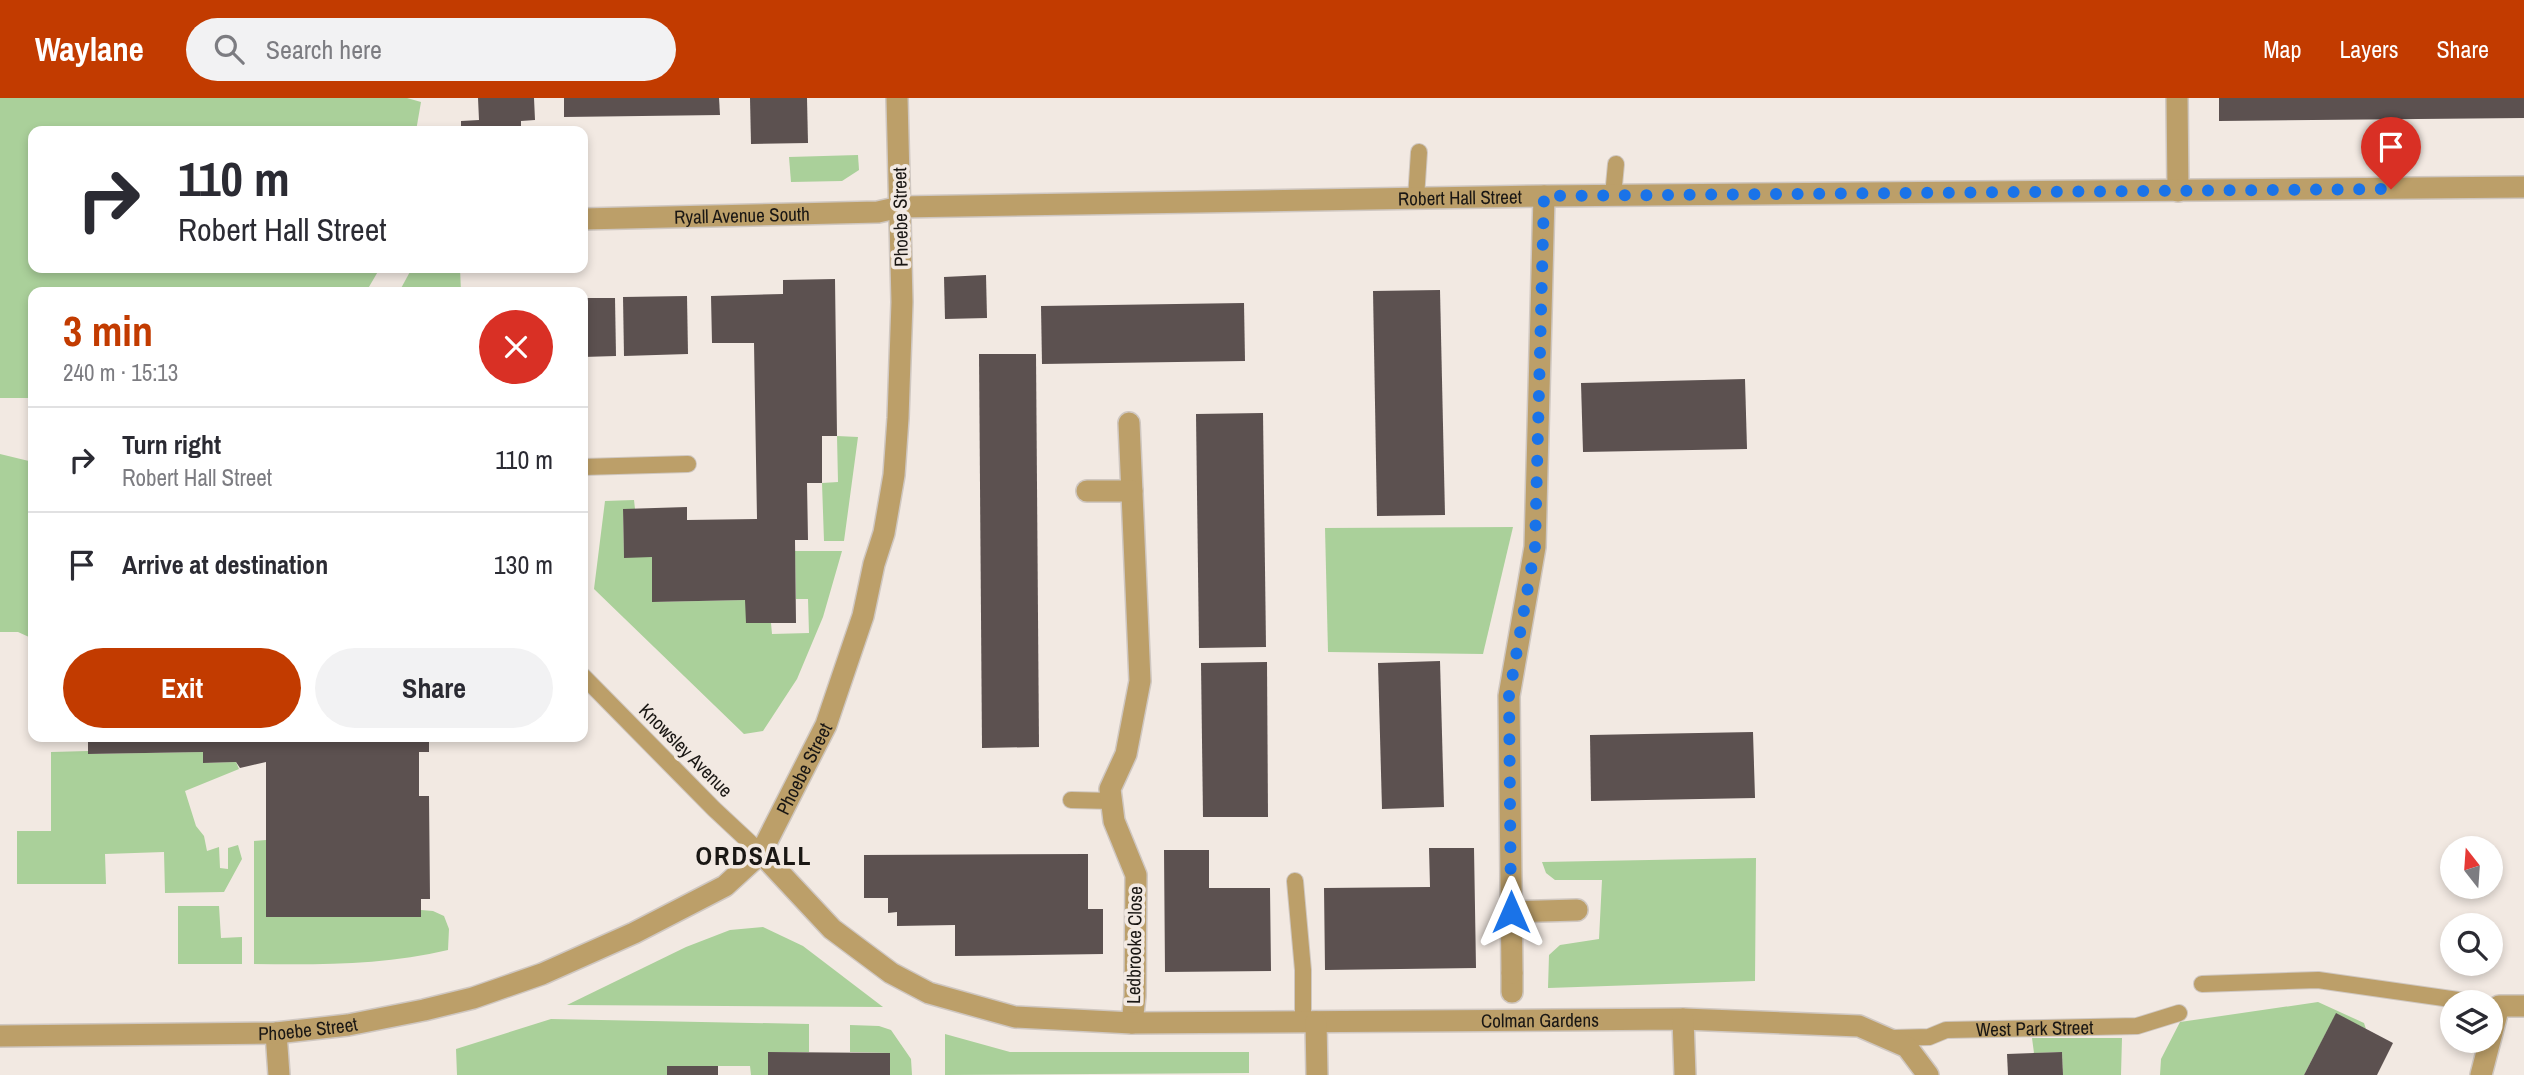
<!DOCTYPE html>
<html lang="en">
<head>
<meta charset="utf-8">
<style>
	:root { --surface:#fff; --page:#f2f2f3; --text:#2b2b33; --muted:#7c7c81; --line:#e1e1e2; --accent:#c23b00 }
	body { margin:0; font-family:"Archivo Narrow",sans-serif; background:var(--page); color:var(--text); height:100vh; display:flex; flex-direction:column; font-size:26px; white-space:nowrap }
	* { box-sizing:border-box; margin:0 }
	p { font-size:23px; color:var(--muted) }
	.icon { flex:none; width:38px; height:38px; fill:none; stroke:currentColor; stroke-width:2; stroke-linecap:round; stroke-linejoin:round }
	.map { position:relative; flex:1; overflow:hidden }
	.sheet { position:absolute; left:28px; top:189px; width:560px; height:455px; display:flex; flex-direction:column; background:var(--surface); border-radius:14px; box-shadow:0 4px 10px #0003 }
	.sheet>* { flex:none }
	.guide { position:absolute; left:28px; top:28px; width:560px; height:147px; border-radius:14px; box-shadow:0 4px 10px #0003; background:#fff; color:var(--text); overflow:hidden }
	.needle { width:46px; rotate:343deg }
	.tools { position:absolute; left:2440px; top:738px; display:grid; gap:14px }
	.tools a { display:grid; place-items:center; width:63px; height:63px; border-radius:50%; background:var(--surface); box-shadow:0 4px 10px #0003; font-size:35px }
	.pin { position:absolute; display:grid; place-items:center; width:60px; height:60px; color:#fff; margin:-72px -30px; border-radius:50% 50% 50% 0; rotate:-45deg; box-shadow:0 0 7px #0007 }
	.pin .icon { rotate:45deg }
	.me { position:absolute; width:77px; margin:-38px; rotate:0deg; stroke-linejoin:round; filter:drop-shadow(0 0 5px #0008) }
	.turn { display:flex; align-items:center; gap:24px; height:147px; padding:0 35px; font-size:32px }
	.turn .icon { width:91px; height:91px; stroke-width:2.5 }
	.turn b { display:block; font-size:49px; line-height:60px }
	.round { display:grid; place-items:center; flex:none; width:74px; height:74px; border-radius:37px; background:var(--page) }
	.head { display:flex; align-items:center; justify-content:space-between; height:119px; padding:0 35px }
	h1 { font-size:42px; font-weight:700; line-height:52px; color:var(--accent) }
	.primary-button { display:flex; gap:14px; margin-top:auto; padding:14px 35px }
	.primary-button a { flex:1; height:80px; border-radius:42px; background:var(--accent); color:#fff; font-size:28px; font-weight:700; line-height:80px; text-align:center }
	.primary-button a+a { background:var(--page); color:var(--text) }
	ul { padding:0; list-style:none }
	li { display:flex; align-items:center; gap:21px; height:105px; padding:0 35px; border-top:2px solid var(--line) }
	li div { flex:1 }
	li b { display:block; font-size:26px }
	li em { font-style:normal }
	header { display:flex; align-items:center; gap:42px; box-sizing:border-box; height:98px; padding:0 35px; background:var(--accent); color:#fff }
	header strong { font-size:33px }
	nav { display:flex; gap:38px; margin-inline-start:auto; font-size:24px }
	.search { width:490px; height:63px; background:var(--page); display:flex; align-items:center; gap:18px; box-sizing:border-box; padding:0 24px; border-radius:38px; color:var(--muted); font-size:26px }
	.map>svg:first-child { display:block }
</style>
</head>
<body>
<header>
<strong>Waylane</strong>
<div class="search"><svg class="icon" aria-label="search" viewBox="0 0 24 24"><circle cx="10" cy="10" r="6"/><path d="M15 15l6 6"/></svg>Search here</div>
<nav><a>Map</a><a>Layers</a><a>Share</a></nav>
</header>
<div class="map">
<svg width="2524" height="977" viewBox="0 0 2524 977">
	<rect width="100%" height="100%" fill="#f2e9e2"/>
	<g fill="#aad09a">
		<polygon points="0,0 407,0 421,4 416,33 33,33 33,170 380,170 366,194 33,194 33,300 0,300"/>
		<polygon points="858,57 859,72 842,83 791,84 789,59"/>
		<polygon points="412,170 460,170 461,194 399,194"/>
		<polygon points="837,338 858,339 844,443 824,443 822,385 838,384"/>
		<polygon points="0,356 33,364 33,533 29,539 18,534 0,534"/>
		<polygon points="634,402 635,411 623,411 624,459 652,459 653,504 745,502 771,525 772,536 809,535 808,501 796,501 795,453 842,453 823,519 797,581 763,633 744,636 594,491 605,403"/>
		<polygon points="1513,429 1483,556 1328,554 1325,430"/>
		<polygon points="88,653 88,656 203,654 203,665 236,664 239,671 185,693 196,728 204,738 207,753 219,749 220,770 228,771 228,750 238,747 242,761 224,794 165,795 164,754 105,756 106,786 17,786 17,733 51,733 51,654"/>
		<path d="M266 742 267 819H421V812L433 813 444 818 449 831 448 852C386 867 318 867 254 866V743Z"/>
		<polygon points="1756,760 1755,883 1548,890 1549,857 1560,847 1599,841 1602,782 1555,782 1546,775 1542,764"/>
		<polygon points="178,808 219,808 221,840 242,839 242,866 178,866"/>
		<polygon points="763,829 803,848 883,909 567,907 686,849 730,832"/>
		<polygon points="2318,904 2364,925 2366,931 2336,916 2304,977 2160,977 2161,961 2180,924"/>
		<polygon points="551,921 809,926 809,954 769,954 768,977 751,977 750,968 668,968 667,977 457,977 456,951"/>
		<polygon points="850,927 879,928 891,932 911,961 912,977 890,977 890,955 850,954"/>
		<polygon points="945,936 1010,954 1249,954 1249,975 945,977"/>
		<polygon points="2032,940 2122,940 2121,977 2063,977 2062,954 2034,955"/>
	</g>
	<g fill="#5c5150">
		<polygon points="478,0 534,0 535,22 521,23 521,33 461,33 461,23 479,22"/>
		<polygon points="564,0 719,0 720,17 564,19"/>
		<polygon points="750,0 807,0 808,45 751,46"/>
		<polygon points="2219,0 2524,0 2524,20 2219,23"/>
		<polygon points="986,177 987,220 945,221 944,179"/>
		<polygon points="835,181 837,338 822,338 822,385 807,385 808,442 795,442 796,525 746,525 745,502 652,504 652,459 624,460 623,411 687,409 687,422 757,421 754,245 712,245 711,198 783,196 783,182"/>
		<polygon points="1440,192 1445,417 1377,418 1373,193"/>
		<polygon points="687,198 688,256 624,258 623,199"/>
		<polygon points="583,200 615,200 616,258 583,259"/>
		<polygon points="1244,205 1245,263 1042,266 1041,208"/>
		<polygon points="979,256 1036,256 1039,649 982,650"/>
		<polygon points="1745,281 1747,351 1583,354 1581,285"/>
		<polygon points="1263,315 1266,549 1199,550 1196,316"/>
		<polygon points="1440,563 1444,709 1382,711 1378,565"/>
		<polygon points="1267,564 1268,719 1203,719 1201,565"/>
		<polygon points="1753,634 1755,700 1591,703 1590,637"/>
		<polygon points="88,639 429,639 429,654 419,654 419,698 429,698 430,801 421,801 421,819 266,819 266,664 240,670 236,664 203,665 203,654 88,656"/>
		<polygon points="1429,750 1474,750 1476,870 1325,872 1324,790 1430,789"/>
		<polygon points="1164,752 1209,752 1209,790 1270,790 1271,873 1165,874"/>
		<polygon points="1088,756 1088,811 1103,811 1103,856 955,858 955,827 897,828 897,814 888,815 888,800 864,800 864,757"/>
		<polygon points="2336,915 2393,945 2377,977 2304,977"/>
		<polygon points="768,954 890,955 890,977 768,977"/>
		<polygon points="2062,954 2063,977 2008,977 2007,956"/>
		<rect x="667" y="968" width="51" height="9"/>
	</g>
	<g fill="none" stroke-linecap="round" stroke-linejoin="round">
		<defs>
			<g id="service">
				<polyline points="1613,98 1616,66"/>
				<polyline points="1416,100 1419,54"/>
				<polyline points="583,369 688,366"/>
				<polyline points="583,578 714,711 761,755"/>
				<polyline points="1071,702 1112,703"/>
				<polyline points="1295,783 1303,872 1303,923"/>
				<polyline points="2202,886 2318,882 2479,905"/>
				<path id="s1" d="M1891 940 1929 939 1946 932 2137 928 2179 915"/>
			</g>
			<polyline id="pedestrian" points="1512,875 1512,894"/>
			<g id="minor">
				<polyline points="2177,0 2178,93"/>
				<path id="s2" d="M583 121 878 114 900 109"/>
				<polyline points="1129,325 1140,583 1126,656 1110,691 1114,723 1136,777 1135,898 1132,925"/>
				<polyline points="1087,393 1132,393"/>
				<path id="s3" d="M761 755 832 831 891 875 929 895 1015 919 1132 925 1683 921 1859 928 1907 949 1928 977"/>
				<polyline points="1511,814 1577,812"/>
				<polyline points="1512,875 1509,598 1535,449 1544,98"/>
				<polyline points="1683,921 1685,977"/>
				<polyline points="1316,924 1317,977"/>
				<polyline points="276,935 279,977"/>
				<polyline points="2481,977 2499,908 2524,908"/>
			</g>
			<g id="tertiary">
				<path id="s4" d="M900 109 1544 98 2524 89"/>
				<path id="s5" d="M0 938 276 935 348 927 424 912 473 900 542 876 634 835 725 788 761 755 826 627 863 518 874 466 884 435 894 377 898 320 902 204 897 0"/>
			</g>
		</defs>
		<use href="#service" stroke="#cfc7c1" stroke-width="18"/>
		<use href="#pedestrian" stroke="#cfc7c1" stroke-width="24"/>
		<use href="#minor" stroke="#cfc7c1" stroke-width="24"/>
		<use href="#tertiary" stroke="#cfc7c1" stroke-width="24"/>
		<use href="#service" stroke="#bc9f69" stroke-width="16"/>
		<use href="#pedestrian" stroke="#bc9f69" stroke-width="21"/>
		<use href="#minor" stroke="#bc9f69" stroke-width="21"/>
		<use href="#tertiary" stroke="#bc9f69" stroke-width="21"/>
	</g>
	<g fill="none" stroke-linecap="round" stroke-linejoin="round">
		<polyline stroke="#1a73e8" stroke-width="12" stroke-dasharray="0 21.6" points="1511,814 1509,598 1535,449 1544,98 2391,91"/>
	</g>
	<g text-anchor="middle" stroke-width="7" stroke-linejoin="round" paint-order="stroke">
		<g font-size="19" fill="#1a1714" stroke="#f2e9e2">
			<text dy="7" stroke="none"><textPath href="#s4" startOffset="560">Robert Hall Street</textPath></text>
			<text dy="7" stroke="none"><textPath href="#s2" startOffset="159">Ryall Avenue South</textPath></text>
			<text transform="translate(900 119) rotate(-91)" y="7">Phoebe Street</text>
			<text transform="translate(686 652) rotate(45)" y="7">Knowsley Avenue</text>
			<text dy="7" stroke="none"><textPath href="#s5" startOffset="896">Phoebe Street</textPath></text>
			<text transform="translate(1134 847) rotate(-89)" y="7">Ledbrooke Close</text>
			<text dy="7" stroke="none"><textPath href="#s3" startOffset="835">Colman Gardens</textPath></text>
			<text dy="7" stroke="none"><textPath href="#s5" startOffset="308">Phoebe Street</textPath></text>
			<text dy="7" stroke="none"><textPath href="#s1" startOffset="145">West Park Street</textPath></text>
		</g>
		<g font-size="26" font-weight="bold" letter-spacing="2" fill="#1a1714" stroke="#f2e9e2">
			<text x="754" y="767">ORDSALL</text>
		</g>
	</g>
</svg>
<div class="tools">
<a><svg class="needle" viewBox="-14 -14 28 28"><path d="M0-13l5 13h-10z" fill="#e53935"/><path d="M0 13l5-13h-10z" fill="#7c7c81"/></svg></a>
<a><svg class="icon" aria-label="search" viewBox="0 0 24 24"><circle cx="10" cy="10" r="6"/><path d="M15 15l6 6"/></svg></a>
<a><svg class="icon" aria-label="layers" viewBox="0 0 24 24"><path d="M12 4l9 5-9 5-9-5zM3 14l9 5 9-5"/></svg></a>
</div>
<div class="pin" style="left:2391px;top:91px;background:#d93025"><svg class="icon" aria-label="arrive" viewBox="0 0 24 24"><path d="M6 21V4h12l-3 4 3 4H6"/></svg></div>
<svg class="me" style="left:1511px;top:814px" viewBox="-20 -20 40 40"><path d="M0-17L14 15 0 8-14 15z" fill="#1a73e8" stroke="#fff" stroke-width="4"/></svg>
<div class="guide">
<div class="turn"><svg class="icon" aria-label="right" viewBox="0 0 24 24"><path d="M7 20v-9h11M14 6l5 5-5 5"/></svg><div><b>110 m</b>Robert Hall Street</div></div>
</div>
<section class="sheet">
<div class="head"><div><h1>3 min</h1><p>240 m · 15:13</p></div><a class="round" style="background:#d93025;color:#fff"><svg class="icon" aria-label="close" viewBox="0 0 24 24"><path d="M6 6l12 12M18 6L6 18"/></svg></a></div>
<ul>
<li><svg class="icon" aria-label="right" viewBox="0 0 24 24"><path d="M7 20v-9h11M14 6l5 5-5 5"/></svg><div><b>Turn right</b><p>Robert Hall Street</p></div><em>110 m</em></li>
<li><svg class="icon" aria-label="arrive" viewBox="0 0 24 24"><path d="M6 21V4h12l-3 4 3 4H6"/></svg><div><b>Arrive at destination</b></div><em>130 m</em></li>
</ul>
<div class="primary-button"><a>Exit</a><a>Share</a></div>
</section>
</div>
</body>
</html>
